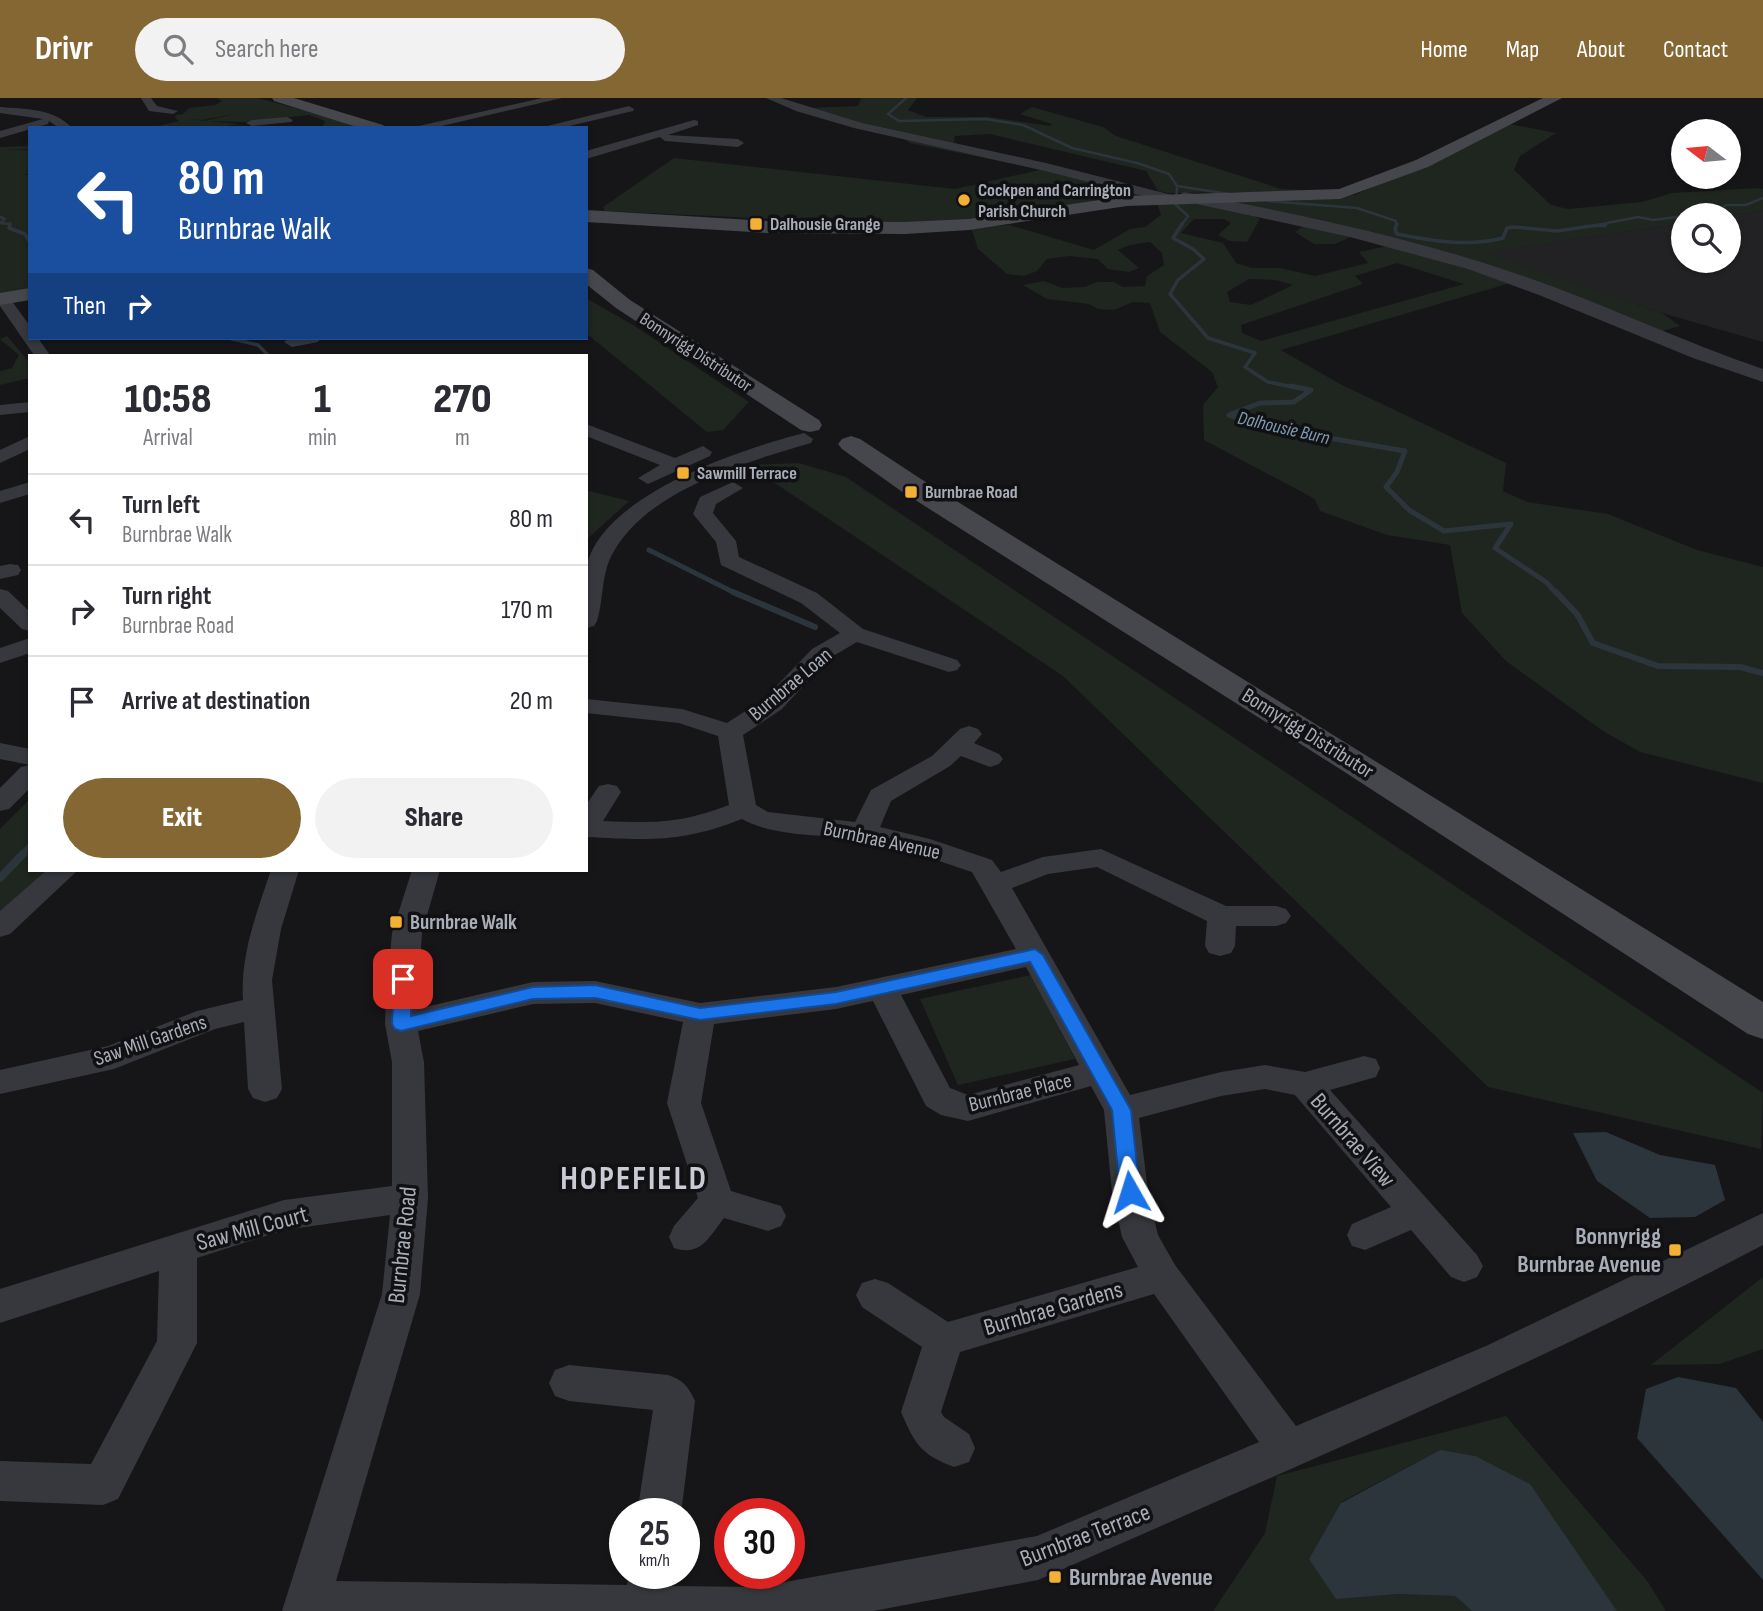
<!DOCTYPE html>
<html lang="en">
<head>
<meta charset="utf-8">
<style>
	:root { --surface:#fff; --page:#f2f2f3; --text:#2b2b33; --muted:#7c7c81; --line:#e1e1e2; --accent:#856733 }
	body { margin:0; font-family:"Sofia Sans Condensed",sans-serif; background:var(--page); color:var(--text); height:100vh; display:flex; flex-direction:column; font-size:26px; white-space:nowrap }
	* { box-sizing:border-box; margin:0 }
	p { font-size:23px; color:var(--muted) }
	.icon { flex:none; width:38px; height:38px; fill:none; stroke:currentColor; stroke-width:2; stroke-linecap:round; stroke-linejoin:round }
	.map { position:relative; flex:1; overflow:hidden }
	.side { position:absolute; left:28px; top:256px; width:560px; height:518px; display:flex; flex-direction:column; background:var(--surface); border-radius:0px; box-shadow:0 2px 5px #0004 }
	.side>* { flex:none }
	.guide { position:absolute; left:28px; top:28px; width:560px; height:214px; border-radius:0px; box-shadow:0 2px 5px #0004; background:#1a4fa0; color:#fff; overflow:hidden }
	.needle { width:46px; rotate:286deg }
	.controls { position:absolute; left:1671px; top:21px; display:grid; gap:14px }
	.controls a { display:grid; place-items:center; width:70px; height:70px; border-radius:50%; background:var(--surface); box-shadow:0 2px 5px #0004; font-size:35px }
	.speed { position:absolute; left:609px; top:1400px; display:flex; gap:14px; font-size:35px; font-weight:700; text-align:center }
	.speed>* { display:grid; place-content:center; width:91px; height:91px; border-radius:50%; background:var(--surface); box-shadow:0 2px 5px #0004; line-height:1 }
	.speed small { font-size:18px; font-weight:400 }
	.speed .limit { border:10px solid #d22; background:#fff; color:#111 }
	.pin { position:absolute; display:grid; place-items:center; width:60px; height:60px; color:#fff; margin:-30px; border-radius:14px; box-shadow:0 4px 10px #0006 }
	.me { position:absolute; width:77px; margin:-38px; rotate:354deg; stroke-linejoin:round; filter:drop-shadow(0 0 5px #0008) }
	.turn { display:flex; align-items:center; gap:24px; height:147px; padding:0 35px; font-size:32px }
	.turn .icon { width:91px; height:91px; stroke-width:2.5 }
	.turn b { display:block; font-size:49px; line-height:60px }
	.then { display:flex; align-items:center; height:66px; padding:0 35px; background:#0003; gap:14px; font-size:26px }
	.eta { display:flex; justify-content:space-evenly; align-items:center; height:119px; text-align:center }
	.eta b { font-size:42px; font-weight:800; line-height:49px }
	.button { display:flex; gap:14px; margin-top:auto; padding:14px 35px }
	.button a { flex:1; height:80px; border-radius:42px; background:var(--accent); color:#fff; font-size:28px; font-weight:800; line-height:80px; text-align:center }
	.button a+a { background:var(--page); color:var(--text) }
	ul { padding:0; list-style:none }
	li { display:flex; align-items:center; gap:21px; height:91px; padding:0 35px; border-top:2px solid var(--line) }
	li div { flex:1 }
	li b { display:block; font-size:26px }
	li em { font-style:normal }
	header { display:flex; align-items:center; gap:42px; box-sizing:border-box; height:98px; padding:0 35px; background:var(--accent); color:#fff }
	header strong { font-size:33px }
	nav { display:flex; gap:38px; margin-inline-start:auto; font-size:24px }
	.search { width:490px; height:63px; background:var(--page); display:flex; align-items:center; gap:18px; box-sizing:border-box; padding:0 24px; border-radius:38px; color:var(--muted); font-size:26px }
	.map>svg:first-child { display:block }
</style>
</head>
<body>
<header>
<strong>Drivr</strong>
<div class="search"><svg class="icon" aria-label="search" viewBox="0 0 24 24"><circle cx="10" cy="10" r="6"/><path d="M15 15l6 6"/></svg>Search here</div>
<nav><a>Home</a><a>Map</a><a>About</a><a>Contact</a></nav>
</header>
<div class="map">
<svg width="1763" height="1513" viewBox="0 0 1763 1513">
	<rect width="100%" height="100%" fill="#161618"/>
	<polygon fill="#222225" points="1763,112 1763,244 1662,215 1483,155 1683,125 1684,163 1729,163 1729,118"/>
	<g fill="#1e261f" fill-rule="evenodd">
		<polygon points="217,0 258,0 343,23 356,30 327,30 323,28 325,23 309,17 245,24 205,23 235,16 202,22 186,21 239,26 213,30 150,30 179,23 175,20 176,17 183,16 189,10 215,7 222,3"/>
		<polygon points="861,0 917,0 908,12 926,19 989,19 1050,28 1052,26 1020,16 1032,9 1103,29 1116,38 1281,91 1324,93 1169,95 1158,93 1146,73 990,36 955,38 954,45 1024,60 1009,65 910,45 896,36 810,10 858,8"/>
		<path d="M1509 26 1556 35 1520 58 1514 72 1551 107 1568 111 1642 104 1672 95 1759 90 1763 91V112L1729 118 1684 117 1683 125 1485 155 1662 215 1680 228 1658 234 1524 181 1281 252 1340 286 1506 365 1503 393 1527 404 1608 416 1697 452 1763 469V685L1640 654 1603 633 1506 563 1462 515 1450 447 1387 437 1320 413 1315 401 1204 342 1203 307 1218 289 1212 274 1160 234 1150 205 1133 204 1114 212 1098 211 1089 206 1047 201 1023 187 1044 183 1062 190 1085 189 1097 184H1114L1123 189 1145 188 1147 178 1164 167 1162 155 1150 144 1130 147 1118 152 1139 170 1129 174 1108 171 1098 161 1069 158 1047 161 1037 173 1024 178 1007 176 978 151 972 132 906 134 1009 127 1094 152 1130 131 1145 129 1161 117 1157 105C1191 100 1230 104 1260 121L1247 144 1230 143 1218 137 1231 125 1224 121H1194L1181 135 1223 145 1236 165 1252 170H1280L1315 178 1368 165 1359 154 1407 144 1364 133 1335 146H1314L1295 134 1311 123 1208 102 1355 97ZM1397 165 1464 186 1261 243 1242 235 1241 227 1363 186 1355 178ZM1249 181 1276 182 1293 187 1251 207 1230 204 1227 194Z"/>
		<polygon points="30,48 30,51 8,52 30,52 30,76 24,76 30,78 30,194 0,199 0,49"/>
		<polygon points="674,60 955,91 1044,71 1143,98 1050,109 1001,120 941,126 814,123 605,113 603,109"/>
		<polygon points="586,200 633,227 749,304 723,332 707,334 586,235"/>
		<polygon points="7,238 30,265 30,280 0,287 0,273 12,270 19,257 0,241"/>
		<polygon points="799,365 846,379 1763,995 1761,1051 1488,989 1063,578 748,367"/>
		<polygon points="586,392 629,403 586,442"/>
		<polygon points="30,701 30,772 54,772 0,821 0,731"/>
		<polygon points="1031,877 1075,961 958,987 920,901"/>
		<polygon points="1763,1179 1763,1251 1720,1266 1651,1267"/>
		<polygon points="1506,1318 1648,1484 1666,1513 1617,1513 1576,1456 1440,1352 1341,1404 1397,1496 1455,1498 1472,1513 1213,1513 1265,1435 1277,1378"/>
	</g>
	<g fill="#2c353c">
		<polygon points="1606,1034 1660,1057 1715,1067 1725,1102 1695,1119 1650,1120 1597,1083 1573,1035"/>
		<polygon points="1678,1279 1736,1290 1763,1324 1763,1482 1637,1340 1646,1291"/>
		<polygon points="1440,1352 1475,1358 1530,1386 1617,1513 1472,1513 1455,1498 1397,1496 1336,1501 1309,1461 1341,1405"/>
	</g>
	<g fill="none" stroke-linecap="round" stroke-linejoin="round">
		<g stroke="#2c353c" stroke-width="2.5">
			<polyline points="906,0 888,16 899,23 986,21 1023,27 1072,50 1137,65 1169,76 1177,88 1176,107 1188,118 1181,128"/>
			<polyline points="1177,88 1229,96"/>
			<polyline points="1268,103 1357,110 1396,123 1396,128"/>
			<polyline points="0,119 5,121 0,125"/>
			<polyline points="0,125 10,126 9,128"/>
			<polyline points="1584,128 1605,128 1607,125 1638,119 1653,122 1716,114 1726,107 1746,107 1763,100"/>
		</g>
		<g stroke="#2c353c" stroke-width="3.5">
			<polyline points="10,126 9,130 25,136 30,145"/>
			<polyline points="1182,126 1173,140 1193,151 1204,161 1178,182 1170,196 1208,240 1255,255 1245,269 1268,284 1299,290"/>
			<path d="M1397 126 1395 131 1397 136C1431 143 1469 149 1503 140L1507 130 1514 129 1557 133 1606 126"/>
			<polyline points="200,240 220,240"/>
			<polyline points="228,240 258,247 268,257"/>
		</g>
		<g stroke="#2c353c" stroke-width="5">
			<polyline points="1290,288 1311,292 1294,304 1260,305 1229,317 1270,330 1405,353 1397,374 1386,389 1409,412 1444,433 1511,426 1495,450 1546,484 1557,496"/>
			<polyline points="649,452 737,496"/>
		</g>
		<g stroke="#2c353c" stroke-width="6">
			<polyline points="733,494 815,529"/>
			<polyline points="1556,494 1577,516 1593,545 1658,568 1740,569 1763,575"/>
			<polyline points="21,757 30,748"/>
		</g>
		<polyline stroke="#2c353c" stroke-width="8" points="0,780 23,756"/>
		<g fill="#37383d" fill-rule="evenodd">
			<polygon points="141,0 151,0 157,8 178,13 173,16 149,13"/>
			<polygon points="542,0 562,0 433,30 410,30"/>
			<polygon points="766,0 781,0 862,25 1046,65 1172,97 1173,100 1167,104 1045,73 854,30 796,13"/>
			<polygon points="629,8 634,11 633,13 561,30 539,30"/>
			<path d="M0 9C24 11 54 10 72 30H59L49 23 48 26 0 40V33L43 21 0 15Z"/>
			<polygon points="287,19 293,22 291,24 252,28 246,25 252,22"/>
			<polygon points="694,22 698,23 698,27 668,37 738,41 744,45 738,49 665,43 660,39 586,61 586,53"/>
			<polygon points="0,197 8,198 30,228 30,240 38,240 50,257 34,257 0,208"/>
			<polygon points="289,240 319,240 320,241 318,244 292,249 284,244"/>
			<polygon points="30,304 30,314 0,317 0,307"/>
			<polygon points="586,326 675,360 703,348 712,354 710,358 648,386 638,380 660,367 586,338"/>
			<path d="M804 335 813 341 811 345C746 364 647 392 613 455 601 475 604 501 597 523L594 528 586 530C586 510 582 485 587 466 605 396 742 351 804 335Z"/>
			<polygon points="30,338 30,351 0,365 0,352"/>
			<polygon points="30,384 30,396 0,405 0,393"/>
			<path d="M733 384 743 390 716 406 713 415 736 443 739 459 817 495 863 531 957 562 961 567 957 572 949 574 857 544 828 561 782 611 743 637 756 707 768 714 855 724 871 692 932 658 960 631 969 628 978 631 982 636 974 645 999 656 1003 661 999 666 990 669 961 658 950 668 891 703 880 729 930 741 992 762 1001 774 1043 759 1101 751 1226 808H1276L1286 811 1291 818 1286 825 1276 828H1236L1235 848 1231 855 1220 858 1209 855 1205 848 1207 823 1097 769 1048 776 1012 790 1130 997 1221 974 1265 967 1305 974 1364 958 1376 961 1380 970 1376 979 1330 992 1477 1157 1483 1168 1477 1179 1464 1184 1451 1179 1411 1132 1365 1152 1352 1148 1347 1137 1352 1126 1391 1109 1295 997 1265 991 1221 998 1139 1020 1148 1094 1158 1137 1175 1167 1296 1328 1486 1248 1763 1115V1147C1532 1269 1292 1370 1054 1475L1038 1482 873 1513H282L382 1196 390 1117 284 1132 197 1160V1245L118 1401 103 1407 0 1403V1363L91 1366 157 1243 159 1173 0 1225V1191L284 1102 392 1088V964L385 926 386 900 392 835 412 772H440L422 835 417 911 533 884 595 883 700 905 836 889 1016 851 972 774C936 762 901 749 863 742 825 736 776 740 742 721 681 745 649 742 586 739V707L599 688 608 686 617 688 621 694 603 723C656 725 678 726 729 707L718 638 679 625 586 615V601L682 611 727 625 764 601 812 551 840 535 801 505 721 467 716 444 693 416 700 399ZM1026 869 1079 967 968 997 950 990 901 897ZM873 903 926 1008 941 1017 968 1023 1091 988 1104 1012 1112 1094 1122 1139 1138 1169 948 1224 888 1185 875 1181 862 1185 856 1197 862 1209 922 1249 901 1314C915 1346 920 1356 954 1369L969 1364 975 1350 969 1336 944 1319 941 1314 960 1254 1154 1196 1259 1344 1037 1438 758 1489 672 1488 673 1475H629L627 1487 336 1483 420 1196 428 1100 424 964 418 933 533 906 595 905 683 924 667 1005 698 1100 674 1128 669 1139 674 1150C701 1159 709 1139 724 1120L768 1133 781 1128 786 1118 781 1108 731 1093 701 1005 714 926 836 911Z"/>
			<polygon points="10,466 18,467 21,472 18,477 0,481 0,468"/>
			<polygon points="0,491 8,493 30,514 30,533 22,531 0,510"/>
			<polygon points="30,540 30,555 0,565 0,550"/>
			<polygon points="0,645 30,651 30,667 0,661"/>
			<polygon points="30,667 30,690 9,711 0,713 0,690 21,669"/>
			<polygon points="47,772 78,772 10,836 0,839 0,813"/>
			<path d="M271 772H299L281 831 272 882 282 991 277 1000 265 1004 253 1000 248 991 244 924 215 931 114 971 0 996V972L108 948 197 913 243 902C240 857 257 814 271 772Z"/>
			<path d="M569 1267 668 1277C683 1282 688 1288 695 1303L681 1416H637L653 1312 569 1303 555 1298 549 1285 555 1272Z"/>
		</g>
		<path fill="#37383d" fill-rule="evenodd" d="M1184 94C1297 116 1411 139 1520 177 1602 205 1680 243 1763 271V284L1693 260 1539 197 1468 171 1350 139 1178 102 1176 99Z"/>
		<g fill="#45474d" fill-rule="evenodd">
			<polygon points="272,0 294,0 383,27 385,30 360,30 274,3"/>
			<polygon points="1543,0 1562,0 1428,69 1340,101 1127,108 969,132 905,136 768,135 586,124 586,112 768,123 905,124 969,121 1127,98 1339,91 1416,62"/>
			<polygon points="586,170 593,172 630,202 819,322 822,327 819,332 810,334 801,332 616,210 586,186"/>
			<polygon points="30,190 30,202 0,207 0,195"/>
			<polygon points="851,338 860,341 921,381 1763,904 1763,941 1748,936 1340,671 901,393 842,351 838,346 842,341"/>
		</g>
	</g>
	<polygon fill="#1a73e8" stroke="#114b97" stroke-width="2" points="1035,851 1043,857 1131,1012 1140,1094 1137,1100 1130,1102 1123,1100 1120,1094 1112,1012 1030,864 836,906 700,922 595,900 533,901 401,933 395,931 392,926 394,881 403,875 412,881 411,918 533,889 595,887 700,910 836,894"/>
	<g fill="#f2b134" stroke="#111113" stroke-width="2.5">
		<circle cx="964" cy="102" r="7"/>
		<rect x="749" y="119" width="14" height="14" rx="3.5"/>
		<rect x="676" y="368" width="14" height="14" rx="3.5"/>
		<rect x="904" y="387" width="14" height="14" rx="3.5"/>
		<rect x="389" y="817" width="14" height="14" rx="3.5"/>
		<rect x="1668" y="1145" width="14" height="14" rx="3.5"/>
		<rect x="1048" y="1472" width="14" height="14" rx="3.5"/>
	</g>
	<g text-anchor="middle" stroke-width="7" stroke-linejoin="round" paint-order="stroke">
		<g font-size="18" font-weight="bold" fill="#a8adb8" stroke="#111113" text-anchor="start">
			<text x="978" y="98">Cockpen and Carrington<tspan x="978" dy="21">Parish Church</tspan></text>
			<text x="770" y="132">Dalhousie Grange</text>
			<text x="697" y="381">Sawmill Terrace</text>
			<text x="925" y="400">Burnbrae Road</text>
		</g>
		<g font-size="18" fill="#a8adb8" stroke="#111113">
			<text transform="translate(696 254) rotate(33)" y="6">Bonnyrigg Distributor</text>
		</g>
		<g font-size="19" font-style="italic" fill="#7f9bb3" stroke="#111113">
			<text transform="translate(1284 329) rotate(13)" y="7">Dalhousie Burn</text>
		</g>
		<g font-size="21" fill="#a8adb8" stroke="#111113">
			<text transform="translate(790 586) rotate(-40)" y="7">Burnbrae Loan</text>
			<text transform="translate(1308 635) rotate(32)" y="7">Bonnyrigg Distributor</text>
			<text transform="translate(882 742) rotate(12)" y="7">Burnbrae Avenue</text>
			<text transform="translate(150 942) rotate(-19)" y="7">Saw Mill Gardens</text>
			<text transform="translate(1020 994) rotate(-14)" y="7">Burnbrae Place</text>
		</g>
		<g font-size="21" font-weight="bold" fill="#a8adb8" stroke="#111113" text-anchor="start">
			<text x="410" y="831">Burnbrae Walk</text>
		</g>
		<g font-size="24" fill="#a8adb8" stroke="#111113">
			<text transform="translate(1353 1042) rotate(49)" y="8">Burnbrae View</text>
			<text transform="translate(252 1130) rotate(-15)" y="8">Saw Mill Court</text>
			<text transform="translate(402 1147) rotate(-84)" y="8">Burnbrae Road</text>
			<text transform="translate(1053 1210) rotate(-16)" y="8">Burnbrae Gardens</text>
			<text transform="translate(1085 1437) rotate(-21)" y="8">Burnbrae Terrace</text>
		</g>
		<g font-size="24" font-weight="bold" fill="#a8adb8" stroke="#111113" text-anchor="end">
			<text x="1661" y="1146">Bonnyrigg<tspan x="1661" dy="28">Burnbrae Avenue</tspan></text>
			<text x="1069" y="1487" text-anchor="start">Burnbrae Avenue</text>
		</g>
		<g font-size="33" font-weight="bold" letter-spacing="2" fill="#c9ccd4" stroke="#111113">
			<text x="634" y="1091">HOPEFIELD</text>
		</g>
	</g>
</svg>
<div class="controls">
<a><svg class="needle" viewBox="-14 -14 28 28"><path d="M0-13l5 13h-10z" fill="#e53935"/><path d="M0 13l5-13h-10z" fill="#7c7c81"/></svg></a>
<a><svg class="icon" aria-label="search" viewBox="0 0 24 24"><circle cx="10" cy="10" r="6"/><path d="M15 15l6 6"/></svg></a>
</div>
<div class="speed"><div>25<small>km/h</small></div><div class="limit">30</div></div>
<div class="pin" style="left:403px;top:881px;background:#d93025"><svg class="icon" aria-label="arrive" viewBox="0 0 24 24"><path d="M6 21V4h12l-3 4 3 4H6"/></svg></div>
<svg class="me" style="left:1130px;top:1094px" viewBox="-20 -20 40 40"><path d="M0-17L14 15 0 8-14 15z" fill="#1a73e8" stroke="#fff" stroke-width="4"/></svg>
<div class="guide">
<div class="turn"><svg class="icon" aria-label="left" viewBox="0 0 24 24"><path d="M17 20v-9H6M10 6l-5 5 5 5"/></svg><div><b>80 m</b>Burnbrae Walk</div></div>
<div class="then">Then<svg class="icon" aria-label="right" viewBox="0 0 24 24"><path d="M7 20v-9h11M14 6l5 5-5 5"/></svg></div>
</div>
<section class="side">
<div class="eta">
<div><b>10:58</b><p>Arrival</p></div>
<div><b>1</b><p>min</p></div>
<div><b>270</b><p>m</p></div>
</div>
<ul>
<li><svg class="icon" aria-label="left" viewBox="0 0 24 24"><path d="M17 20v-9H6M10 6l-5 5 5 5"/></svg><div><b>Turn left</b><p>Burnbrae Walk</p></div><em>80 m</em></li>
<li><svg class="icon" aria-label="right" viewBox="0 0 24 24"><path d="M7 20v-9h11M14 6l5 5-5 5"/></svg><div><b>Turn right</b><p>Burnbrae Road</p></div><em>170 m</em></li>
<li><svg class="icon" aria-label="arrive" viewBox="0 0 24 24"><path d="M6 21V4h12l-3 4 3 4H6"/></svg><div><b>Arrive at destination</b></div><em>20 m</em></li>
</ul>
<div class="button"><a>Exit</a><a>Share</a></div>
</section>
</div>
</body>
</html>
